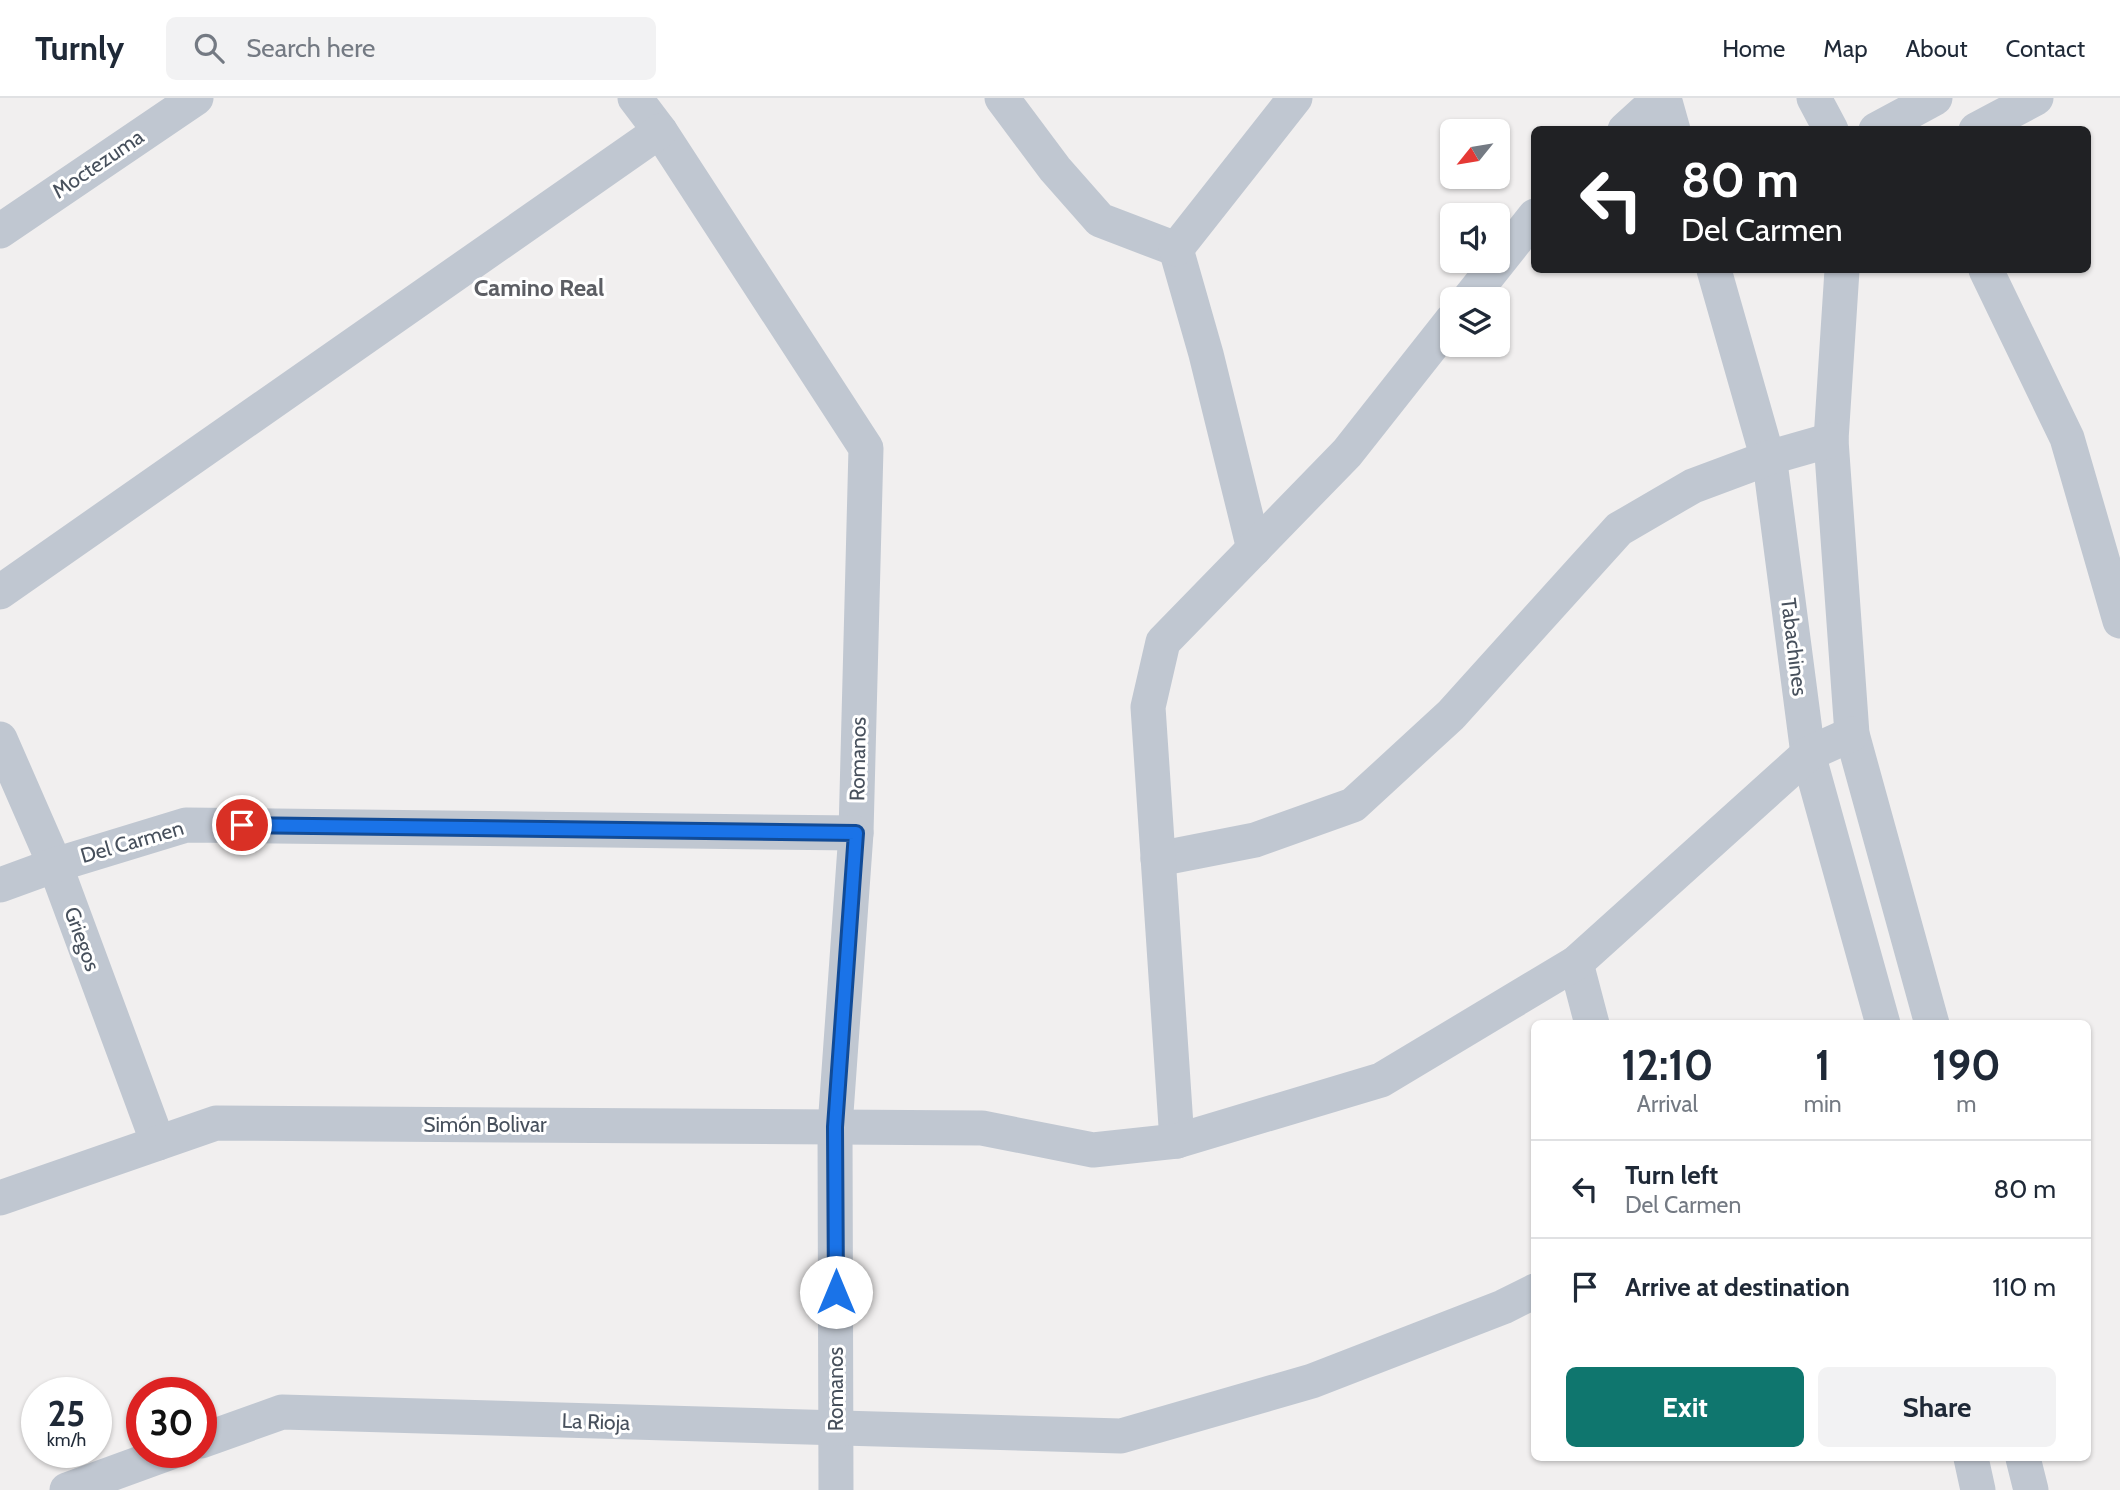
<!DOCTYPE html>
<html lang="en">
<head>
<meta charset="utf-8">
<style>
	:root { --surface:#fff; --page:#f2f2f3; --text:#1f2937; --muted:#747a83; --line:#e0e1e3; --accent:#0f766e }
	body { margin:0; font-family:Cabin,sans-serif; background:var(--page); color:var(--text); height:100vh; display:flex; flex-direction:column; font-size:26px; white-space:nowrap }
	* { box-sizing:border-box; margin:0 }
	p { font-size:23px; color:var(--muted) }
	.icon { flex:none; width:38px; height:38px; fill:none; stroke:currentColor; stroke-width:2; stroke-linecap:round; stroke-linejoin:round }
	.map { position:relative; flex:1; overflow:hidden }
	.side { position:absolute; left:1531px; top:922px; width:560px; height:441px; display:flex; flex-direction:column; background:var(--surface); border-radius:10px; box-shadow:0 2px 5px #0004 }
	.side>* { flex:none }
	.banner { position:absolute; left:1531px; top:28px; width:560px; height:147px; border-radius:10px; box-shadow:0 2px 5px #0004; background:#202124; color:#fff; overflow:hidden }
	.needle { width:46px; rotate:240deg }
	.controls { position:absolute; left:1440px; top:21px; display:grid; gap:14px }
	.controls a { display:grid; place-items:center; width:70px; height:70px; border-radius:10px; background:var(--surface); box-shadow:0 2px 5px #0004; font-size:35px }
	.speed { position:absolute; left:21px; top:1279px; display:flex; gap:14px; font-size:35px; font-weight:700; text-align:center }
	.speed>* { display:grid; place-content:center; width:91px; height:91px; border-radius:50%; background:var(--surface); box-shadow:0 2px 5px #0004; line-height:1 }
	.speed small { font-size:18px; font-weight:400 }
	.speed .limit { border:10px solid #d22; background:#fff; color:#111 }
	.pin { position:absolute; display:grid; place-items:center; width:60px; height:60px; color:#fff; margin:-30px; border:4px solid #fff; border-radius:50%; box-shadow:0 2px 7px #0007 }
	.me { position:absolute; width:77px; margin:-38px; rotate:0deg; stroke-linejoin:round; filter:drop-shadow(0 0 5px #0008) }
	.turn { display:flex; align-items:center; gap:24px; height:147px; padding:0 35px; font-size:32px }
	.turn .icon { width:91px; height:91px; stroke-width:2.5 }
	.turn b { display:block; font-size:49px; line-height:60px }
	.eta { display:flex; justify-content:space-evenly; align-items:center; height:119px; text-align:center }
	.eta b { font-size:42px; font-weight:700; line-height:49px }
	.button { display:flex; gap:14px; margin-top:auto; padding:14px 35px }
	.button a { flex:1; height:80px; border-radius:10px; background:var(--accent); color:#fff; font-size:28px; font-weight:700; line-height:80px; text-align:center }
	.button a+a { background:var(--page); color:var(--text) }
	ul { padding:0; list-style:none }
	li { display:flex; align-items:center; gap:21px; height:98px; padding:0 35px; border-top:2px solid var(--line) }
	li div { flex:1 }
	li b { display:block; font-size:26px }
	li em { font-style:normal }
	header { display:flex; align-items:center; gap:42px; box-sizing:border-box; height:98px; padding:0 35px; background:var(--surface); border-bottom:2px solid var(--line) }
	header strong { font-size:33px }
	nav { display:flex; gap:38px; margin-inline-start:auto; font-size:24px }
	.search { width:490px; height:63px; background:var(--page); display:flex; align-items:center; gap:18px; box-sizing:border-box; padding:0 24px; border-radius:10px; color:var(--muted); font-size:26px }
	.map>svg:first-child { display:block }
</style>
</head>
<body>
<header>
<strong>Turnly</strong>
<div class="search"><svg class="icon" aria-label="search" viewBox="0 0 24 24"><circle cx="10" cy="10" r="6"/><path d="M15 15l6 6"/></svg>Search here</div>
<nav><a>Home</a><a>Map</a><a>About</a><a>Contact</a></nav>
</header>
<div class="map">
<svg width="2120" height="1392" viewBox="0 0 2120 1392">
	<rect width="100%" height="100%" fill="#f1efef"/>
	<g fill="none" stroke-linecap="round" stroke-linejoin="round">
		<g stroke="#c0c7d1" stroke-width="35">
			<polyline points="635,0 660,33 866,350 856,735 835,1029 836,1392"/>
			<polyline points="1002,0 1055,71 1100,122 1176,151"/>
			<polyline points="1664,0 1673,32"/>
			<polyline points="1814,0 1831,32"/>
			<polyline points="1625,32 1660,0"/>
			<polyline points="1876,32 1935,0"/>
			<polyline points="1976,32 2036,0"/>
			<polyline points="0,133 196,0"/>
			<polyline points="1176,151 1206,256 1254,451"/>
			<polyline points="1176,151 1295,0"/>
			<polyline points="1714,172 1771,372 1808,656 1883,926"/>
			<polyline points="1842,172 1831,342 1852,636 1932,926"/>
			<polyline points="1986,172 2067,340 2120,523"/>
			<polyline points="1469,201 1535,118"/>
			<polyline points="0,494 660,33"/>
			<polyline points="0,641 55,767 158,1045"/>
			<polyline points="1158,761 1255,742 1353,707 1451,617 1619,431 1693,388 1768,360 1831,342"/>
			<polyline points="0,787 55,767 186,727 856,735"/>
			<polyline points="1576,865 1592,926"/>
			<polyline points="1177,1043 1148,609 1163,544 1347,355 1452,222"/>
			<polyline points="0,1100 216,1025 982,1030 1093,1052 1177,1043 1381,982 1576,865 1808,656 1852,636"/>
			<polyline points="201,1343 282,1314 1121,1338 1312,1283 1503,1209 1535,1193"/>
			<polyline points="1971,1360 1978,1392"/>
			<polyline points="2023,1360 2031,1392"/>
			<polyline points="67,1392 171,1354"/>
		</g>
	</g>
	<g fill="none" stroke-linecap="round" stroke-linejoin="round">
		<defs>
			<polyline id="route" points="242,727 856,735 835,1029 836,1194"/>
		</defs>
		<use href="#route" stroke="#114b97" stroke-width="18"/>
		<use href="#route" stroke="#1a73e8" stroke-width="12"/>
	</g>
	<g text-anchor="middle" stroke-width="6" stroke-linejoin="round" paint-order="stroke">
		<g font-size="21" fill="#47505c" stroke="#fff">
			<text transform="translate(98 66) rotate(-34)" y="7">Moctezuma</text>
			<text transform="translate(1794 549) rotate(83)" y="7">Tabachines</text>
			<text transform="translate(858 661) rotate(-89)" y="7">Romanos</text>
			<text transform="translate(132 744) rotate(-16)" y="7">Del Carmen</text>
			<text transform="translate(82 841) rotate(70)" y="7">Griegos</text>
			<text x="485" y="1034">Simón Bolivar</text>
			<text transform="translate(836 1291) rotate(-90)" y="7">Romanos</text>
			<text transform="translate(596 1324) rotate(2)" y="7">La Rioja</text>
		</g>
		<g font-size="24" font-weight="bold" fill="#5c5e64" stroke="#fff">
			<text x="539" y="198">Camino Real</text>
		</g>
	</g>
</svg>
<div class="controls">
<a><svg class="needle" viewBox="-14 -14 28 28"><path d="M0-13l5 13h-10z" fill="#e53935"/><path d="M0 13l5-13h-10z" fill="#747a83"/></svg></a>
<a><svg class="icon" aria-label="sound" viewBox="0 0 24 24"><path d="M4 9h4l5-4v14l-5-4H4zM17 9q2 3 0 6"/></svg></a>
<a><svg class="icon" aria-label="layers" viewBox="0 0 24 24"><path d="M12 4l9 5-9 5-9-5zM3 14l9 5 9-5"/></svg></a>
</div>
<div class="speed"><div>25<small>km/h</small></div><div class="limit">30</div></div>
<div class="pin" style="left:242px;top:727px;background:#d93025"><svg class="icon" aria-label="arrive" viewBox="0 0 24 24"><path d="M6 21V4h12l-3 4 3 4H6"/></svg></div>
<svg class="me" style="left:836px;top:1194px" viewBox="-20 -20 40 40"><circle r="19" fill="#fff"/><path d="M0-13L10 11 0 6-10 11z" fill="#1a73e8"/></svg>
<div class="banner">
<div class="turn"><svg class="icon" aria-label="left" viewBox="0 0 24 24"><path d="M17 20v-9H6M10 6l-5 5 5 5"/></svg><div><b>80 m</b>Del Carmen</div></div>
</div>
<section class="side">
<div class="eta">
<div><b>12:10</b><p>Arrival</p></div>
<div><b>1</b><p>min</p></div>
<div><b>190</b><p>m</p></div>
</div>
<ul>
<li><svg class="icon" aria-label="left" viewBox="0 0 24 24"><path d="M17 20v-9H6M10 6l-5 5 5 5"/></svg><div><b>Turn left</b><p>Del Carmen</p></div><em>80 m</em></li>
<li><svg class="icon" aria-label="arrive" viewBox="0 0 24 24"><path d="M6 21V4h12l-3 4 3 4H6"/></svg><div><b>Arrive at destination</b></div><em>110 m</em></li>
</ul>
<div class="button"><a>Exit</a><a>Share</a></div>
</section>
</div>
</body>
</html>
